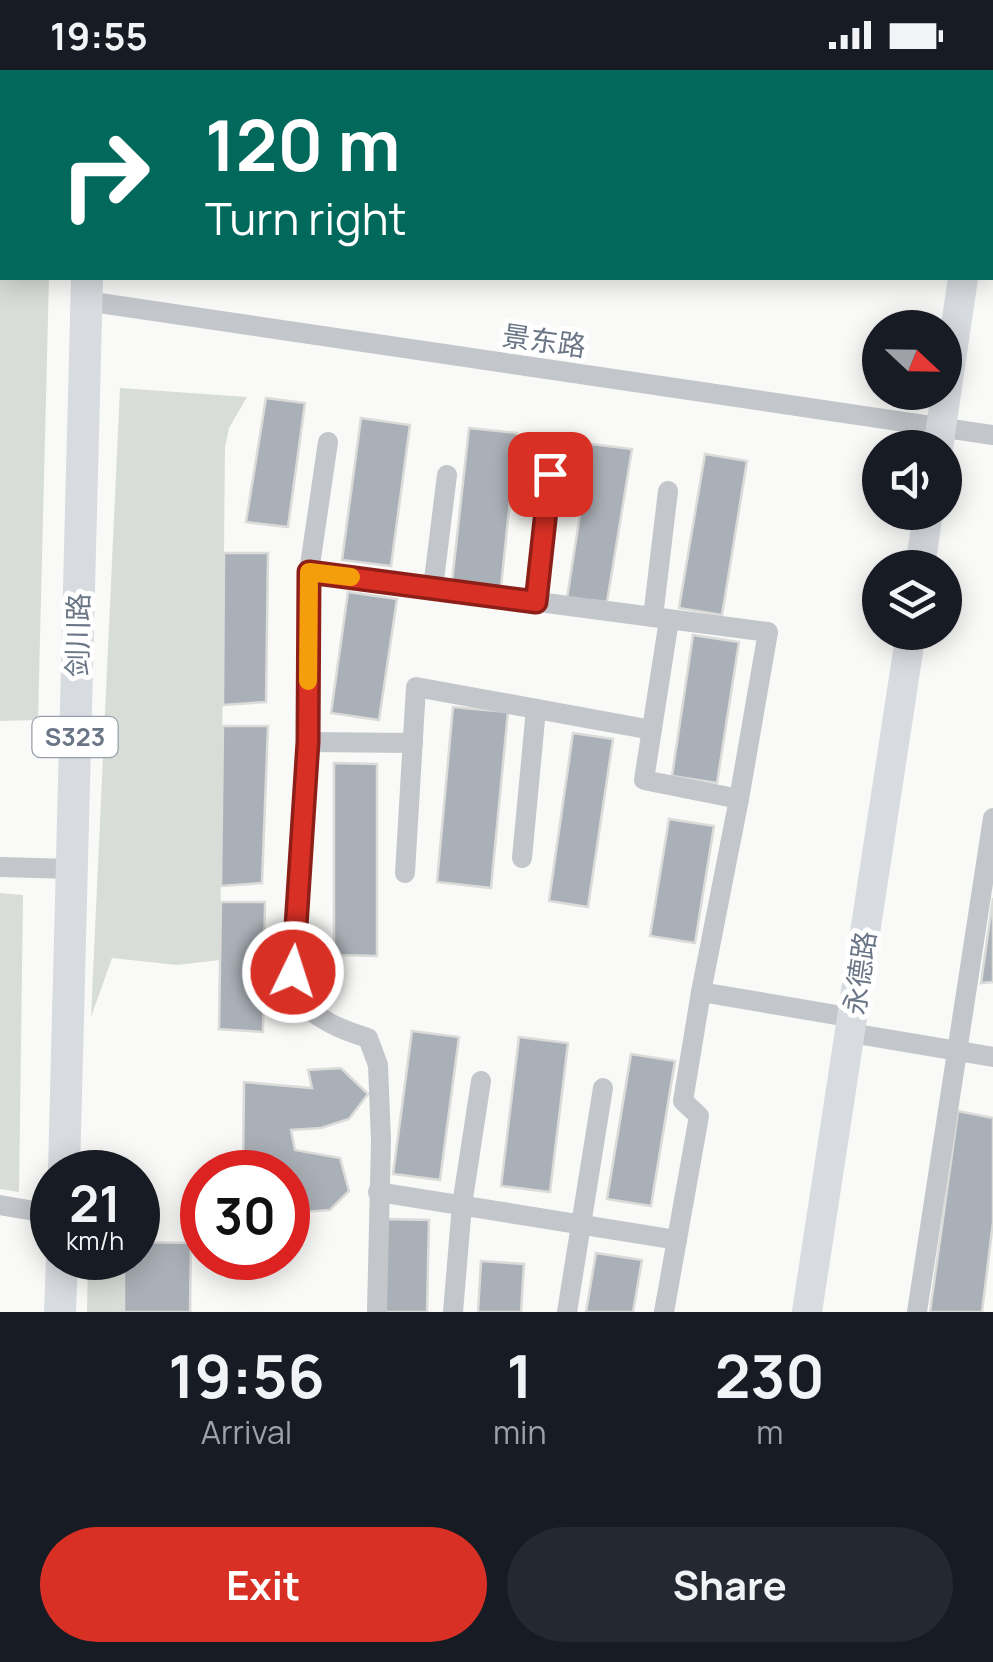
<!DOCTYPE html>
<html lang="en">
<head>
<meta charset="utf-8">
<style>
	:root { --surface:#171b24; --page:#242831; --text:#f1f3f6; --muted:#9ea1a6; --accent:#d93025 }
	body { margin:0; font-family:Manrope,"Noto Sans SC",sans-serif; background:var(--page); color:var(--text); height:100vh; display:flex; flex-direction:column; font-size:38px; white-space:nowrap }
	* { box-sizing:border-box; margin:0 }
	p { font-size:32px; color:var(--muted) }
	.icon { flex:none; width:55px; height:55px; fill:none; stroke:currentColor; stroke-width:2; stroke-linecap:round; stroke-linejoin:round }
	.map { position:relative; height:1242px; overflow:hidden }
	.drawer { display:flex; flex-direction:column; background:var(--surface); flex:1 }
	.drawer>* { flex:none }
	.banner { position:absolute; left:0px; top:0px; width:995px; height:210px; box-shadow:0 5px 25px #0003; background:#00695c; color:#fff; overflow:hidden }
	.needle { width:65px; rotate:112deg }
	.fabs { position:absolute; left:862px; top:240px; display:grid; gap:20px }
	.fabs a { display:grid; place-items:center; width:100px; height:100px; border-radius:50%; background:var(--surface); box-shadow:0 5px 25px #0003; font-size:50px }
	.speed { position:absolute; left:30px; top:1080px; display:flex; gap:20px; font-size:50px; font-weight:700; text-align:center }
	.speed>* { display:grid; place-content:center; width:130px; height:130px; border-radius:50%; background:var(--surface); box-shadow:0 5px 25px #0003; line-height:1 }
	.speed small { font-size:25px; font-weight:400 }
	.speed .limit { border:15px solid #d22; background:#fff; color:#111 }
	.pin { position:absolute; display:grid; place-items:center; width:85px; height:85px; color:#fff; margin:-42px; border-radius:20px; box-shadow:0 5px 15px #0006 }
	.me { position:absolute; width:110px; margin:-55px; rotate:4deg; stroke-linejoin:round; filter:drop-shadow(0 0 8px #0008) }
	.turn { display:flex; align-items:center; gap:35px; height:210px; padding:0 40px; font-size:45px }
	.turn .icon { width:130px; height:130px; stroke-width:2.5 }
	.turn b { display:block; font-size:70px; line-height:85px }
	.eta { display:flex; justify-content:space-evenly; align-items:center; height:170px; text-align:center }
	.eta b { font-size:60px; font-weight:700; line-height:70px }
	.button { display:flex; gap:20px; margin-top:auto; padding:20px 40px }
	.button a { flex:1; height:115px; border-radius:60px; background:var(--accent); color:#fff; font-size:40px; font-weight:700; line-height:115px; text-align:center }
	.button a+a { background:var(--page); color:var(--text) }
	.status { display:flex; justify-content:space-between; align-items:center; height:70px; padding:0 50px; background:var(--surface); direction:ltr }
	.status svg { height:28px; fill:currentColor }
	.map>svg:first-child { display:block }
</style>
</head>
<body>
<div class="status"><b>19:55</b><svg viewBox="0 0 49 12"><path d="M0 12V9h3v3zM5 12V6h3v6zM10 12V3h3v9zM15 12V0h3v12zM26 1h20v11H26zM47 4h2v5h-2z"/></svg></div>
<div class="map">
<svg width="993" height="1242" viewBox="0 0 993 1242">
	<rect width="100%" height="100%" fill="#f9f9f7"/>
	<g fill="#d8ded7">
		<polygon points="0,0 54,0 2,2 2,208 49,208 38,650 0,651"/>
		<polygon points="120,318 247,327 229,358 225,377 220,890 177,895 112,888 91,947"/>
		<polygon points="0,823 23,825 19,1122 0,1119"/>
		<polygon points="88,1188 124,1188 124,1242 87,1242"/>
	</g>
	<g fill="#aab0b7" stroke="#dbdbd9" stroke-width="2.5">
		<polygon points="266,328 305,333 288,457 246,452"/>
		<polygon points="361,348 410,355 391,496 342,490"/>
		<polygon points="469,358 517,363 501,517 452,512"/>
		<polygon points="591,374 632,379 607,532 567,528"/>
		<polygon points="705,384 747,391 722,545 679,538"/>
		<polygon points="224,483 268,483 266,632 223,635"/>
		<polygon points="348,522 397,529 379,650 331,643"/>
		<polygon points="693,565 739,572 717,713 672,706"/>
		<polygon points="453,637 508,642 491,818 437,812"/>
		<polygon points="223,656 268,656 262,813 221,816"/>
		<polygon points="573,663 613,669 588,837 549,831"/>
		<polygon points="334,693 377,694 377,886 334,885"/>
		<polygon points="669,749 714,756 695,873 650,866"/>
		<polygon points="993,828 993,912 981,913"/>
		<polygon points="221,832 265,832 263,962 219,959"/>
		<polygon points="412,961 459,967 440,1110 393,1104"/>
		<polygon points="519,967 568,973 550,1122 501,1116"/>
		<polygon points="631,984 675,991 651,1136 607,1129"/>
		<polygon points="341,998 368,1024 349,1049 321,1058 291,1060 295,1080 340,1088 349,1121 330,1140 288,1143 288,1102 243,1102 244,1012 312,1018 308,1000"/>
		<polygon points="958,1041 993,1048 993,1152 982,1242 930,1242"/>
		<polygon points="385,1149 429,1150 427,1242 383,1242"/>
		<polygon points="138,1172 191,1173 190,1242 124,1242 124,1188 138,1188"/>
		<polygon points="596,1183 642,1190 633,1242 586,1242"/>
		<polygon points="481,1191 524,1194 521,1242 478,1242"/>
	</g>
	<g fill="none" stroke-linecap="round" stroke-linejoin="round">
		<g stroke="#c3c6ca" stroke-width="20">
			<polyline points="332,2 332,0"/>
			<polyline points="86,231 993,365"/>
			<path d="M328 372 309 502 308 672 293 901 295 928C318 949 338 959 368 968L378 995 381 1071 377 1242"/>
			<polyline points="668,421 653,547 768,562 739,729"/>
			<polyline points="309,502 653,547"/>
			<polyline points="433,518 447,405"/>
			<polyline points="535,532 550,404"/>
			<polyline points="669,550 644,710 739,729 701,922 854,948"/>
			<polyline points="308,672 413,673"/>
			<polyline points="522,788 536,639"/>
			<polyline points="0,797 72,799"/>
			<polyline points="405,803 416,617 652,660"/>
			<polyline points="851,963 993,987"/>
			<polyline points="378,1122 677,1170"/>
			<polyline points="0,1135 52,1144"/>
			<polyline points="453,1242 462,1135 481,1011"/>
			<polyline points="567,1242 603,1018"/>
			<polyline points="664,1242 699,1046 683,1031 701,922"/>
			<polyline points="917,1242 993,748"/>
		</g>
		<g stroke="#d8dbdf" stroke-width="30">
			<polyline points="992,3 993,0"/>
			<polyline points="938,378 963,208"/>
			<polyline points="920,498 928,442"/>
			<polyline points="807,1242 911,562"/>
		</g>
		<g stroke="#d8dbdf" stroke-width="32">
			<polyline points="92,2 92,0"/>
			<polyline points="64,1102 87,208"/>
			<polyline points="60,1242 62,1188"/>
		</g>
	</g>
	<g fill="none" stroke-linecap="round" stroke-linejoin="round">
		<defs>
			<polyline id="route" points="293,902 308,672 309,502 536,532 550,404"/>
		</defs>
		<use href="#route" stroke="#8d1f18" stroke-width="25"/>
		<use href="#route" stroke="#d93025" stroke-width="18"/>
		<polyline stroke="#f59e0b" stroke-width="18" points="308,611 309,502 351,507"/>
	</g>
	<g text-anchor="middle" stroke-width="10" stroke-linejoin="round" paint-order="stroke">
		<rect fill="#fff" stroke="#979faa" stroke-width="2.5" x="32.5" y="647" width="85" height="40" rx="8"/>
		<g font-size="25" font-weight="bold" fill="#6a7686">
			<text x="75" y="676">S323</text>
		</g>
		<g font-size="28" fill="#6a7686" stroke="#fff">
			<text transform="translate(544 271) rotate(8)" y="10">景东路</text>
			<text transform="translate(78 565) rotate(-89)" y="10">剑川路</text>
			<text transform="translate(860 903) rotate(-82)" y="10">永德路</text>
		</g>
	</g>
</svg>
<div class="fabs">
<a><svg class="needle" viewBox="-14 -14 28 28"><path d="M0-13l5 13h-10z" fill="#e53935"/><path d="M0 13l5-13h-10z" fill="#9ea1a6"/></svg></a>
<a><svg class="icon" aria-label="sound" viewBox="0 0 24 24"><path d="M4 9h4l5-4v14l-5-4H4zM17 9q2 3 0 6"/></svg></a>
<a><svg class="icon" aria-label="layers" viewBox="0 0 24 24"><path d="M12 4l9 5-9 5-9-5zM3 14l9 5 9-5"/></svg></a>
</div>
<div class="speed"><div>21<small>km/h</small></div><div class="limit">30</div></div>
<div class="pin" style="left:550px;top:404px;background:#d93025"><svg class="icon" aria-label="arrive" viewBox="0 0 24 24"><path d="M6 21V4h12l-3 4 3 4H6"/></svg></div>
<svg class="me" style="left:293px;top:902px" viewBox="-20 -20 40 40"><circle r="17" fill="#d93025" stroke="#fff" stroke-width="3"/><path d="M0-11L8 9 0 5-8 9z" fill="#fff"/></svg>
<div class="banner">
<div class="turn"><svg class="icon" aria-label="right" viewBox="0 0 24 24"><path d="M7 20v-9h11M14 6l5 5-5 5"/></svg><div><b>120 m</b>Turn right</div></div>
</div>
</div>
<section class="drawer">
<div class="eta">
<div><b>19:56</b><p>Arrival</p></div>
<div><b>1</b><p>min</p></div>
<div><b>230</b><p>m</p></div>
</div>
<div class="button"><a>Exit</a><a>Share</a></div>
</section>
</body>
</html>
